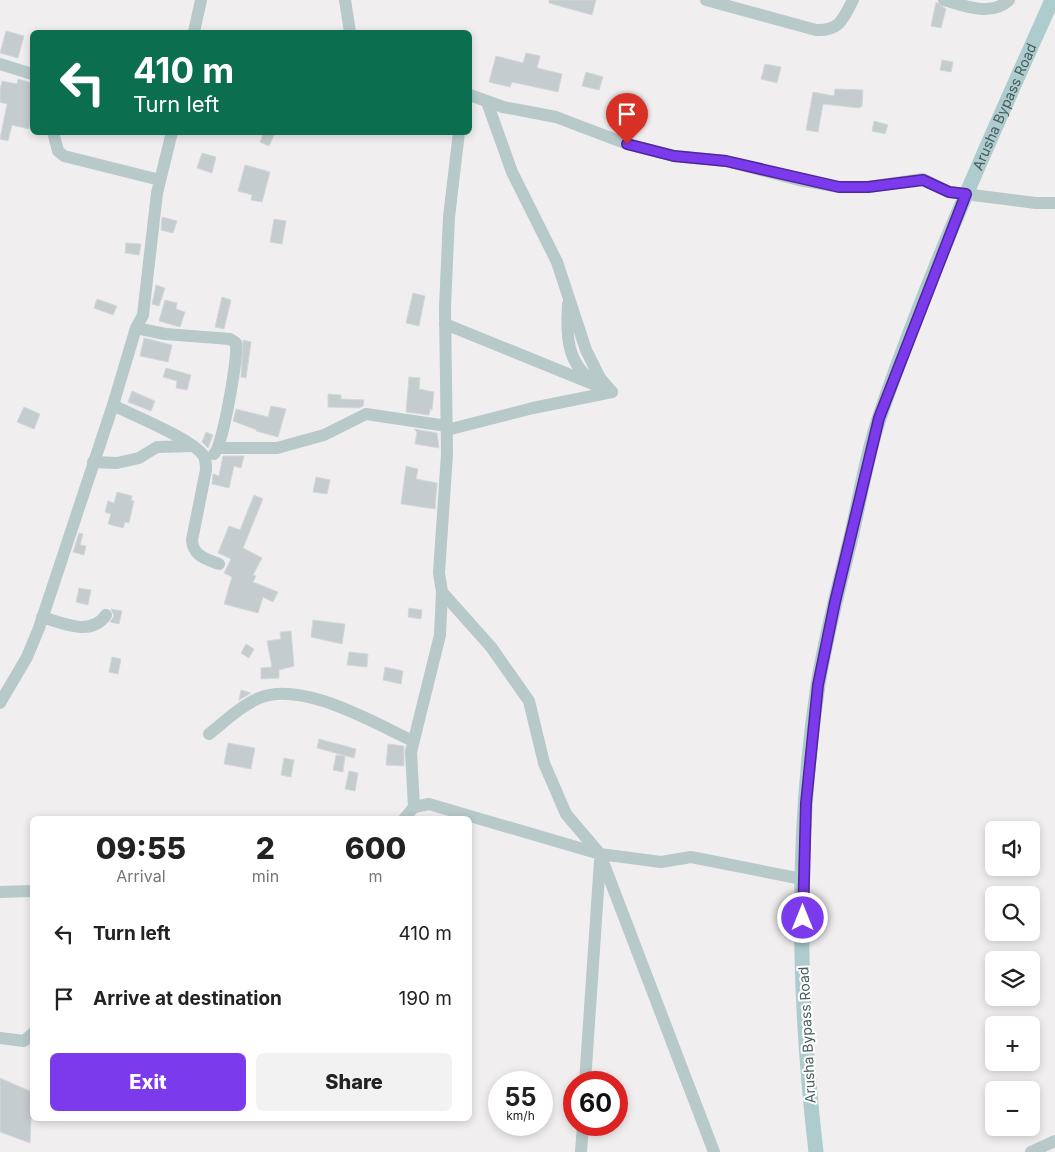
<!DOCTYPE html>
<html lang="en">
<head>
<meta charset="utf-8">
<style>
	:root { --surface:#fff; --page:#f2f2f2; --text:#222; --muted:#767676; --accent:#7c3aed }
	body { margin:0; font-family:Inter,sans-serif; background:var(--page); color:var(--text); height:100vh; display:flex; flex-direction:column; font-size:19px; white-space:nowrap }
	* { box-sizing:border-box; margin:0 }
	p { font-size:16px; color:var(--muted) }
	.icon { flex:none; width:28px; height:28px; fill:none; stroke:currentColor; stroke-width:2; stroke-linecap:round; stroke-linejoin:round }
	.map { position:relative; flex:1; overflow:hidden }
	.drawer { position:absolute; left:30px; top:816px; width:442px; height:305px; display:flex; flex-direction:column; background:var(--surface); border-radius:8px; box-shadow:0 2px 8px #0003 }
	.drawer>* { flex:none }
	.guide { position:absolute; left:30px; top:30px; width:442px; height:105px; border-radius:8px; box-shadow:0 2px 8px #0003; background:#0b6e4f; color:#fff; overflow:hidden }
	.controls { position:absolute; left:985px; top:821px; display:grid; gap:10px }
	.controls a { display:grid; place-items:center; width:55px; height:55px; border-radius:8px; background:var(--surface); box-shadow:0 2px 8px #0003; font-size:25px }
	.speed { position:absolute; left:488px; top:1071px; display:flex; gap:10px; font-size:25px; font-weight:700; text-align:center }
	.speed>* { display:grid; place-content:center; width:65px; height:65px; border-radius:50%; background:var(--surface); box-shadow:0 2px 8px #0003; line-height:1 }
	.speed small { font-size:12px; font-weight:400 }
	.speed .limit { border:8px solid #d22; background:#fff; color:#111 }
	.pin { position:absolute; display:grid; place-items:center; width:42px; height:42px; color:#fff; margin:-51px -21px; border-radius:50% 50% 50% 0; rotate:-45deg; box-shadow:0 0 5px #0007 }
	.pin .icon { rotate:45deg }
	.me { position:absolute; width:55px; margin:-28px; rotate:0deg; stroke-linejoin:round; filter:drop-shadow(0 0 4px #0008) }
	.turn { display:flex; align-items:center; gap:18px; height:105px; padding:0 20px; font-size:22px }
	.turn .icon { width:65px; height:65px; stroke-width:2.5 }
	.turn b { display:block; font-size:35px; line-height:42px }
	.eta { display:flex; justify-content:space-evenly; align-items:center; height:85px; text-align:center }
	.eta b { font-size:30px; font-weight:800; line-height:35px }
	.button { display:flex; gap:10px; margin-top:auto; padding:10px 20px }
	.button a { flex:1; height:58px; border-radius:8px; background:var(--accent); color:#fff; font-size:20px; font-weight:800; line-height:58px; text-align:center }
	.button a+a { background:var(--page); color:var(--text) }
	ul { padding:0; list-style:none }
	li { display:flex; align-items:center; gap:15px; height:65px; padding:0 20px }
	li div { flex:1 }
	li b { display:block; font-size:19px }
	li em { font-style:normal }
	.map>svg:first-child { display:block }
</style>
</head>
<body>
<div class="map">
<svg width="1055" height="1152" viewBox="0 0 1055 1152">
	<rect width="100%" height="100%" fill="#f1eef0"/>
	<g fill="#c5ccce" stroke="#d2d8da">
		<polygon points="549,0 596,0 592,15 549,3"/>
		<polygon points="936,2 946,9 941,28 931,26"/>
		<polygon points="6,31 24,36 18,58 0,53"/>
		<polygon points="526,53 540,56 537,68 562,74 558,92 512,82 510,87 489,82 496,56 523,63"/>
		<polygon points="942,60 953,62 951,72 940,70"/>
		<polygon points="765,64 781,67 777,83 761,79"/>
		<polygon points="586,72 603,77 599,90 582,86"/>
		<polygon points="18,79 32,83 32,114 29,129 12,125 8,141 0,139 7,104 0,102 0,90 2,81 17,84"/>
		<polygon points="835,89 863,90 862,106 859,108 823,104 818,132 806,130 813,92 834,96"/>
		<polygon points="874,121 888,125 885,134 872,131"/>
		<polygon points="264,132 274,135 269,146 260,142"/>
		<polygon points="202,153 216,157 212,173 197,168"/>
		<polygon points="245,165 270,172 262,202 251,200 252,195 238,191"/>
		<polygon points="162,217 177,221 173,233 161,230"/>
		<polygon points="274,219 286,221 282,244 270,242"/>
		<polygon points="126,243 141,244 139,255 125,253"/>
		<polygon points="156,285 165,288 159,306 152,304"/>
		<polygon points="413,293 425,296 419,326 406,323"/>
		<polygon points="222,297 231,300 224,329 215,327"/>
		<polygon points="97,299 117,306 113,315 94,308"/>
		<polygon points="165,300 177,303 176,309 185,312 180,327 159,321"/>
		<polygon points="144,338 172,345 168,362 140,356"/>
		<polygon points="243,340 251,342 246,378 241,377"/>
		<polygon points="166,368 191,375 187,390 176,388 177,381 163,377"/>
		<polygon points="409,377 420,378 419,389 434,392 432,410 430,409 429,415 406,412"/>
		<polygon points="132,391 155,401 151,411 128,402"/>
		<polygon points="328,394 341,395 341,399 364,400 363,406 359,408 328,407"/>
		<polygon points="271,406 286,409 278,437 256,431 257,430 233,421 236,409 268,417"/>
		<polygon points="24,407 40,414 34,429 17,422"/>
		<polygon points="414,429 437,433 439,448 415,444 417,432"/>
		<polygon points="206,432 213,435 208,448 202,442"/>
		<polygon points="223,456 244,456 241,468 234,466 229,488 212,484 213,474 219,476"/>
		<polygon points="406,466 418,469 416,479 437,483 435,509 401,504"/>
		<polygon points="316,477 330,480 327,494 313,492"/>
		<polygon points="117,492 132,496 131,500 134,501 129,523 125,522 123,528 108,524 111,514 105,512 108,501 114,503"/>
		<polygon points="254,495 263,499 243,548 262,558 253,575 256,576 253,582 278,592 273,602 263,597 258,613 224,604 232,577 224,573 231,559 218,553 229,526 240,530"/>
		<polygon points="79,533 83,534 80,545 86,546 84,555 73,552"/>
		<polygon points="79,588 91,590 88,605 76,602"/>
		<polygon points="409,608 422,610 421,619 408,617"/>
		<polygon points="111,609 122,611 119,624 110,622 114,616"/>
		<polygon points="313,620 345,624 342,644 311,637"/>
		<polygon points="291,631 294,666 279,670 279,678 261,679 261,668 272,667 267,641 281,639 280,632"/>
		<polygon points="246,644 254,649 249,658 241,653"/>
		<polygon points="349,652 368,654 367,667 347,665"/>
		<polygon points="112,657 121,659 118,674 109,672"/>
		<polygon points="385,667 403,671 401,684 383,680"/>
		<polygon points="241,690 251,693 239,700"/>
		<polygon points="319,739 356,749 354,758 317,748"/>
		<polygon points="228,743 255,748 251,769 224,764"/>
		<polygon points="388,744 404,746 404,766 386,765"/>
		<polygon points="336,755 345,756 343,772 333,770"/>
		<polygon points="284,758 294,760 291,777 281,775"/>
		<polygon points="349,771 358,773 355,791 345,789"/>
		<polygon points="0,1078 32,1092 30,1143 0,1132"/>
	</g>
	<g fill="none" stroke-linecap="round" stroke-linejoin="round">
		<g stroke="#b7c9c9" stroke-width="12">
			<polyline points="345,0 350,32"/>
			<path d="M706 0 816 30C840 31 843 19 853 0"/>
			<path d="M944 0C965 6 992 17 1009 0"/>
			<polyline points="194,32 201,0"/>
			<polyline points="0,64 32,74"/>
			<polyline points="470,95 503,107 556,117 627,144 674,156 726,161 799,180 839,187 868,187 923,179 949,192 1036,203 1055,203"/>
			<polyline points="487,102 512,172 557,262 586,350 600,378 612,392"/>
			<polyline points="53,132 58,151 64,156 160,180"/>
			<path d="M568 304C566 333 566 365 595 382"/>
			<polyline points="445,324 610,391"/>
			<path d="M136 328 165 334 230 339 236 343C238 357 223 446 214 454"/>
			<path d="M113 405C134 416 190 438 203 455 206 460 206 464 206 470L192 540C193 556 206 559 219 564"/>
			<polyline points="447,430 533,408 612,392"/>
			<polyline points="219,448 277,448 324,435 366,414 447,426"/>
			<polyline points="93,462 117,463 139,458 157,447 193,446"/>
			<polyline points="442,592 491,647 529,701 544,763 566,814 600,854 714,1152"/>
			<path d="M42 617C62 623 91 637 106 615"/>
			<polyline points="0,703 27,657 39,628 113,405 136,328 143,315 157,193 172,132"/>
			<path d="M209 734C225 721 241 706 259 698 302 680 374 723 413 741"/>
			<polyline points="414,807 411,752 440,635 442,592 439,573 447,454 445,307 449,217 459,132"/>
			<polyline points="404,819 414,807 429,804 600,854 661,862 691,857 802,879"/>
			<polyline points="0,892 32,891"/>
			<polyline points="0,1038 24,1041 32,1034"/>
			<polyline points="585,1082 600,861"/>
			<polyline points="581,1152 583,1125"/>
			<polyline points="1031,1152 1055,1141"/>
		</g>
		<path stroke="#aeccce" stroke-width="15" id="s1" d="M816 1152C798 998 795 838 818 685 826 634 840 583 852 533 861 494 867 453 880 416 928 274 991 137 1052 0"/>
	</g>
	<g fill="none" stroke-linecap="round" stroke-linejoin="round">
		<defs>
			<polyline id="route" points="627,144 674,156 726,161 839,187 868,187 923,180 949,192 966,194 879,418 835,602 818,685 806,803 803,918"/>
		</defs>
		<use href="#route" stroke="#51269a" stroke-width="12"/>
		<use href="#route" stroke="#7c3aed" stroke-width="9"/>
	</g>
	<g text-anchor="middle" stroke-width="4" stroke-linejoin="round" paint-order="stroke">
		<g font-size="14" fill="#465c5c" stroke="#fff">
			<text dy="5" stroke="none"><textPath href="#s1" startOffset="1078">Arusha Bypass Road</textPath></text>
			<text transform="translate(807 1035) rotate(-93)" y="5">Arusha Bypass Road</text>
		</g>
	</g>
</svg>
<div class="controls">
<a><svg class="icon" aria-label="sound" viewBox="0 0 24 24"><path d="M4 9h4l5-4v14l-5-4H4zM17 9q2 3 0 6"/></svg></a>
<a><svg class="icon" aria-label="search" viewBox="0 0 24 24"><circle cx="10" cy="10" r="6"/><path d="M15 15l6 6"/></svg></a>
<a><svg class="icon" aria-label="layers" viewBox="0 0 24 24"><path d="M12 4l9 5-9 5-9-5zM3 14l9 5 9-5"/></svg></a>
<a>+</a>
<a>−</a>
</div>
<div class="speed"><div>55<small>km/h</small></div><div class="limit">60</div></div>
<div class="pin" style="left:627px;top:144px;background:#d93025"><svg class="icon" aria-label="arrive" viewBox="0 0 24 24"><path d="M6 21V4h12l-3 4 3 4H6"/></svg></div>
<svg class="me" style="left:803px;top:918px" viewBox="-20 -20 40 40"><circle r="17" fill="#7c3aed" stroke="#fff" stroke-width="3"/><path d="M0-11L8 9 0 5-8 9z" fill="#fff"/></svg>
<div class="guide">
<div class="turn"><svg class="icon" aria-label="left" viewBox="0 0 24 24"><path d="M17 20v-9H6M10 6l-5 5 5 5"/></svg><div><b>410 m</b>Turn left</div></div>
</div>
<section class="drawer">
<div class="eta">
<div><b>09:55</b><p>Arrival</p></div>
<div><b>2</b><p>min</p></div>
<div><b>600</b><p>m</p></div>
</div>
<ul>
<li><svg class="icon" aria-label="left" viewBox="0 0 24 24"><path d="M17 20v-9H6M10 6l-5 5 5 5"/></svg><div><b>Turn left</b></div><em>410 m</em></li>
<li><svg class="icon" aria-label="arrive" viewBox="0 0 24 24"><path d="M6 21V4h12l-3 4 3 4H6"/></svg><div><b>Arrive at destination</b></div><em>190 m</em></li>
</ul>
<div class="button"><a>Exit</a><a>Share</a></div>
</section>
</div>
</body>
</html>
